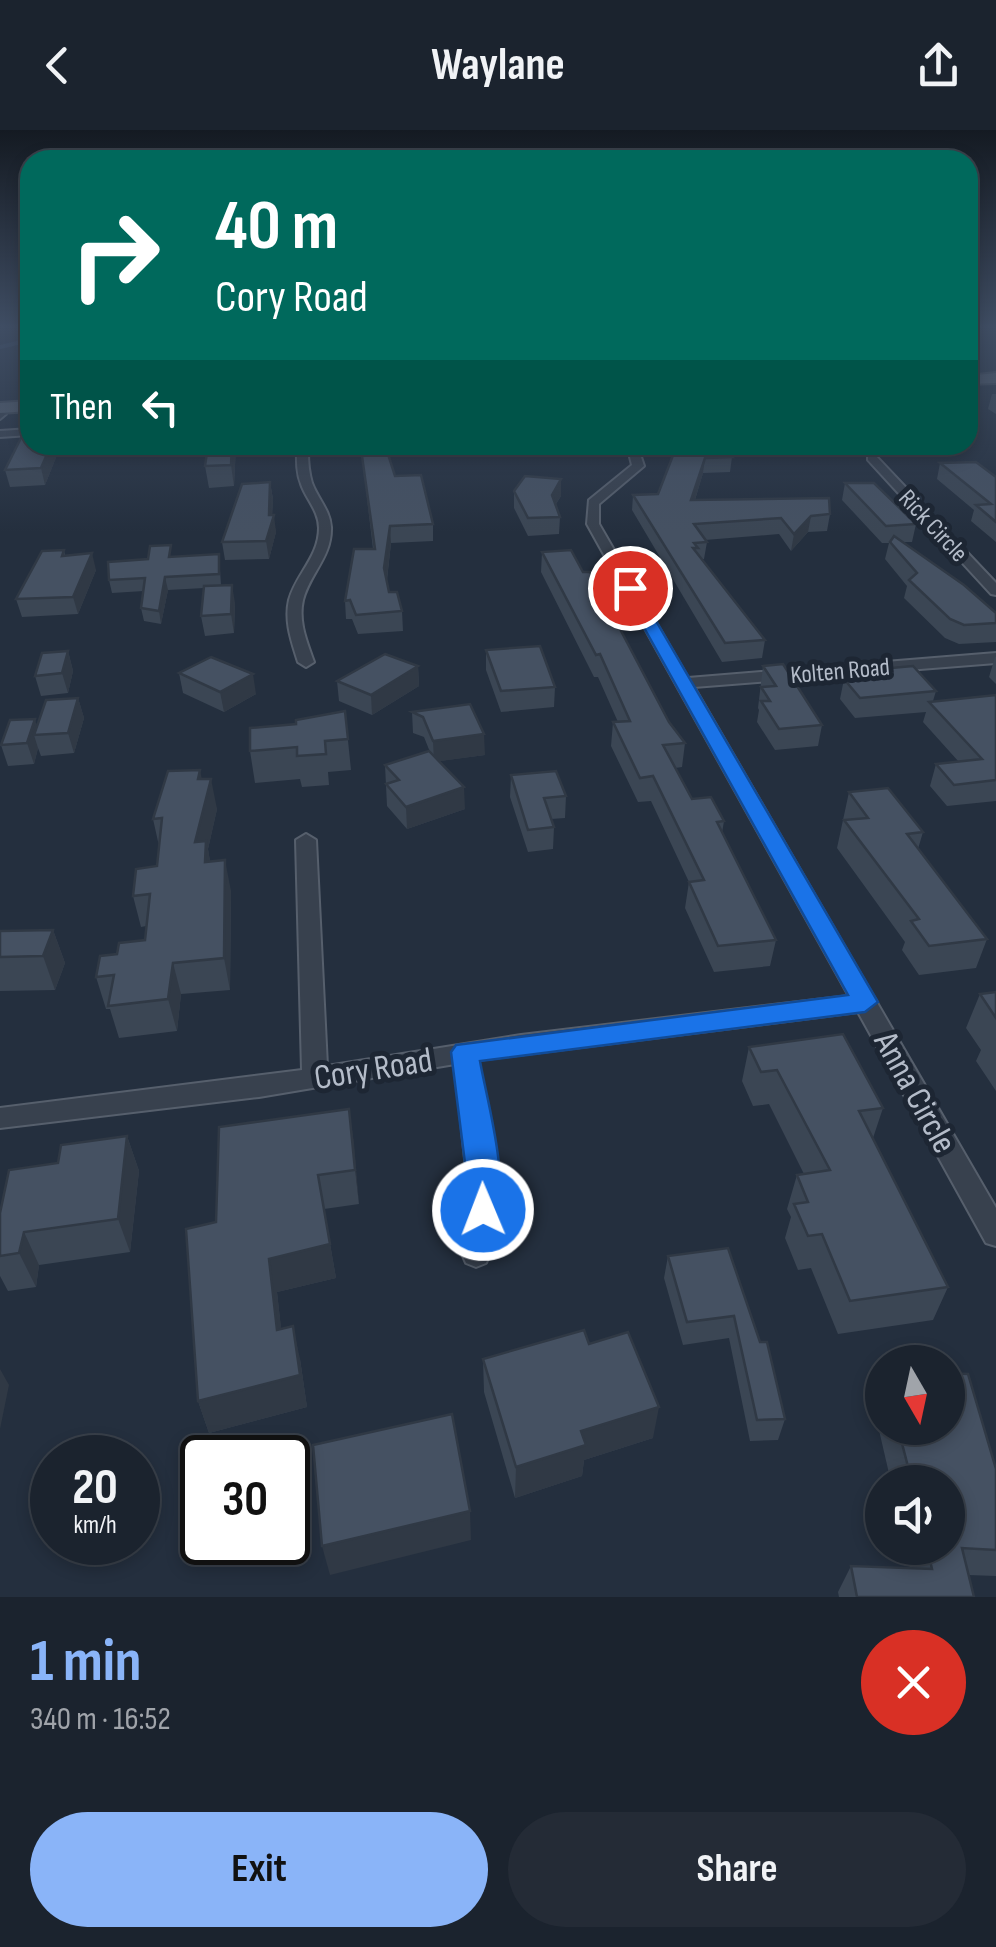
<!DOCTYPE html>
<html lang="en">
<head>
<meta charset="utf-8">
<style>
	:root { --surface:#1b232e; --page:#242b36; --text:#f1f3f6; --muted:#a0a4aa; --line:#39404a; --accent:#8ab4f8 }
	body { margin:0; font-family:"Sofia Sans Condensed",sans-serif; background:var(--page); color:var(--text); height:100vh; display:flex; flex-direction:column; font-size:38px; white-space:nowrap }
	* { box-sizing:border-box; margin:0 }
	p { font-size:32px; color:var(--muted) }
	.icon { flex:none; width:55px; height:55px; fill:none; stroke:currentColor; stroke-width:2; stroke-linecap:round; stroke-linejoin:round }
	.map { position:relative; height:1467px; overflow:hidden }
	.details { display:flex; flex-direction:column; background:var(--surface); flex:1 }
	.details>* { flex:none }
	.top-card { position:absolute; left:20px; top:20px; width:958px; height:305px; border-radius:30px; box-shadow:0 5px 15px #0003,0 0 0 2px var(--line); background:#00695c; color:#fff; overflow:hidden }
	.needle { width:65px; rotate:171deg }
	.buttons { position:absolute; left:865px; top:1215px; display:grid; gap:20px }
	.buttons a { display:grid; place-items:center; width:100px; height:100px; border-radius:50%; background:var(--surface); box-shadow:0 5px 15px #0003,0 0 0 2px var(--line); font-size:50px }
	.speed { position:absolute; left:30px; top:1305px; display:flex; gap:20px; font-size:50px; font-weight:700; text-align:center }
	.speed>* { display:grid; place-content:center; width:130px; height:130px; border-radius:50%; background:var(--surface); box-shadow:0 5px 15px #0003,0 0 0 2px var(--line); line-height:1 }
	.speed small { font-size:25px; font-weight:400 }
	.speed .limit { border:5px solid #111; border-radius:15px; background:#fff; color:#111 }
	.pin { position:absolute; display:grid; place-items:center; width:85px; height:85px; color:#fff; margin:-42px; border:5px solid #fff; border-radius:50%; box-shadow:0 2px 10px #0007 }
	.me { position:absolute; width:110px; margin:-55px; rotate:359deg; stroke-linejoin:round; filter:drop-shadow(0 0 8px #0008) }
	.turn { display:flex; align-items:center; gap:35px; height:210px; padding:0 30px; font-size:45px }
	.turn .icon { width:130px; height:130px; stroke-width:2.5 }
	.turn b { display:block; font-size:70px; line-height:85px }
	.then { display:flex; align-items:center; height:95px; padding:0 30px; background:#0003; gap:20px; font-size:38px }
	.round { display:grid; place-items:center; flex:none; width:105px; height:105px; border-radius:52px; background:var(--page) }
	.summary { display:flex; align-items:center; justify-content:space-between; height:170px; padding:0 30px }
	h1 { font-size:60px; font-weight:700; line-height:75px; color:var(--accent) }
	.button { display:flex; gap:20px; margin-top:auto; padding:20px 30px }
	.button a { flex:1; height:115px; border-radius:60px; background:var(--accent); color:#111; font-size:40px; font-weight:700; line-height:115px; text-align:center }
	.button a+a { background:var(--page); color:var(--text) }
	header { display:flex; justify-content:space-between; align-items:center; height:130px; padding:0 30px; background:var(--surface); font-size:45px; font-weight:700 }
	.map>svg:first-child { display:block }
</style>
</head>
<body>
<header><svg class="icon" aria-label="back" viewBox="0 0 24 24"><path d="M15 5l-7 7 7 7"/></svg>Waylane<svg class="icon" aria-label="share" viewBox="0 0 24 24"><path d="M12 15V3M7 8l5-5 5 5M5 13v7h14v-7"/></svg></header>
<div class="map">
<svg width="996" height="1467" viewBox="0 0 996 1467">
	<rect width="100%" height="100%" fill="#242f3e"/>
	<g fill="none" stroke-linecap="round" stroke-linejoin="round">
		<polyline stroke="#394c67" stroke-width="4" points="0,217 30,210"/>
		<defs>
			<g id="minor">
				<polygon points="0,281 6,284 0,289"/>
				<polygon points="30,299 30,305 0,307 0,301"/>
				<path d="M297 315H383L378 318 308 322C308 333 309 343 312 353 318 369 330 380 331 397 332 427 310 443 303 470 298 492 307 512 314 532L306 537 298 532C292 512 284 492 289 470 296 444 319 427 319 398 319 381 306 369 301 354 296 342 297 328 297 315Z"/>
				<path d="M627 315H637L644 336 599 374V394L688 548 996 523V533L694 557 996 1078V1116L986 1113 858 882 478 930C487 982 508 1086 486 1133L476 1137 466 1133 462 1124 467 1048 455 934 259 967 0 998V978L302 940 296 710 306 704 316 710 327 936 521 905 849 866 587 394 589 370 632 335Z"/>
				<polygon points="868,326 876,326 996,453 996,465 991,464 868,330"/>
			</g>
			<g id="primary">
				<polygon points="996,243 996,253 968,254 968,246"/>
				<polygon points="30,271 30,281 0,283 0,273"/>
			</g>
		</defs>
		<use href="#minor" stroke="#565f6c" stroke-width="4"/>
		<use href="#primary" stroke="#414a57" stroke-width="4"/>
		<use href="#minor" fill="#38414e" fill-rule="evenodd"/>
		<use href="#primary" fill="#56606e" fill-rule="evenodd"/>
	</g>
	<g fill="#3b4654">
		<polygon points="992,264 996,264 996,284 988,279"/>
		<polygon points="61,315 45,355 10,357 5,340"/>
		<polygon points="208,315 236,315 234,356 209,358 205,336"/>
		<polygon points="669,315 719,315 732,327 730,342 703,343 695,370 830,384 827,401 808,402 791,421 779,404 705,410 707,412 704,429 701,429 765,510 762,528 722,532 632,380 633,365 658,364 675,321"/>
		<polygon points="362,326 395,346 433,394 433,411 391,413 387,450 389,462 402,481 403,501 358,504 352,489 346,489 345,471 373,419"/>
		<polygon points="940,333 996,347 996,412 971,391 974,380 937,349"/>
		<polygon points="270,352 273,369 272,385 276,402 269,429 225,430 222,412"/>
		<polygon points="845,353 916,394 912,412 902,412 996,483 996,512 959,514 945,508 904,468 907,456 885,429 889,413 882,413 842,370"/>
		<polygon points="514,361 561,366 556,374 560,387 559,404 528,406 514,378"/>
		<polygon points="64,420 65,425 96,440 78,484 22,487 16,469"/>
		<polygon points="542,422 685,613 682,637 675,638 692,669 724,691 722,703 776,810 770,836 714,842 685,778 689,752 651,671 638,672 611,616 613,592 618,592 598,547 594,547 541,442"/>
		<polygon points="219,424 221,455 235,473 234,503 205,506 201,486 204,458 168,460 161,494 144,491 141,478 144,461 112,463 109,450 173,427"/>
		<polygon points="486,520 555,557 554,577 501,582 486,540"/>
		<polygon points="68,521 73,541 68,563 41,566 35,546"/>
		<polygon points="995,527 996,527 996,554 989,547"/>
		<polygon points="418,536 419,556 372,585 339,571 337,551"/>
		<polygon points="763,536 822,595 818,616 775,620 757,592 759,580 758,578"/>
		<polygon points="880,539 936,561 933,571 996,565 996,671 947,676 930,656 936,634 959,632 923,592 926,582 855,588 840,569 844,549 879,546"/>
		<polygon points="179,543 256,564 224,582 183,563"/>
		<polygon points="78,568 84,588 74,623 41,626 38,618 34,634 8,636 1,615 37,596"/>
		<polygon points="470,574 485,625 439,631 465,679 407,699 387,676 385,635 430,622 424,607 413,603 412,582"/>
		<polygon points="345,581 351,640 328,642 329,655 302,657 300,649 255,653 250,621 296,594"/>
		<polygon points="511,645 566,666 565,688 551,689 554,697 553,719 528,722 510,667"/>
		<polygon points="202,649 217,679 208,719 210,732 231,761 230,860 181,864 177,901 119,908 110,879 106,879 96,847 117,824 145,810 146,796 141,797 133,766 157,736 159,716 153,689"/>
		<polygon points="849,662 923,702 918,719 987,809 976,838 919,845 902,820 905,812 837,718"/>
		<polygon points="53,800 65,833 55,860 0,861 0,801"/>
		<polygon points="980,864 996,888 996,961 976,931 981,920 966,898"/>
		<polygon points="749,917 883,978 873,1008 948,1157 933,1190 838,1204 811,1138 798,1140 785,1108 791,1087 787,1079 797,1045 804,1044 769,974 753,976 742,951"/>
		<polygon points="349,979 359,1074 324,1079 336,1148 277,1162 281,1199 300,1229 307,1277 209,1303 198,1271 216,1092"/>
		<polygon points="127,1006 139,1041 130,1122 39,1135 36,1157 8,1161 0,1146 0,1083 58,1033"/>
		<polygon points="728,1118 785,1289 778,1310 750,1311 729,1208 683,1215 664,1148 668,1126"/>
		<polygon points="589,1214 653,1308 584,1330 582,1346 515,1368 484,1262 483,1229"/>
		<polygon points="882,1247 882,1298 948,1298 996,1339 996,1446 968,1445 974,1467 839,1467 838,1462 851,1436 910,1438 905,1418 948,1418 948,1352 891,1352 872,1270"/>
	</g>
	<g fill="#303945">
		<polygon points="51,315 61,315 45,355 41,338"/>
		<polygon points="232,315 236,315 234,356 231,335"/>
		<polygon points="705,328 703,343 690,386 691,370"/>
		<polygon points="561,349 561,366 551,381 552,365"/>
		<polygon points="270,352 273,369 272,391 274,385 276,402 269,429 266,411 269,385"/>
		<polygon points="811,386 808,402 791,421 794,404"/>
		<polygon points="390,396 391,413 386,457 384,438"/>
		<polygon points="92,423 96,440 78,484 73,467"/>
		<polygon points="165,447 168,460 161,494 159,481"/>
		<polygon points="232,455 235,473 234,503 231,484"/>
		<polygon points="68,521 73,541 68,563 62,543"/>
		<polygon points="418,536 419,556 372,585 371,565"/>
		<polygon points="253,544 256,564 224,582 220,562"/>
		<polygon points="78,568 84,588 74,623 68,603"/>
		<polygon points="35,589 40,605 34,605 38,618 34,634 27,613"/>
		<polygon points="484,604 485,625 434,632 433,611"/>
		<polygon points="200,640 206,669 211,649 217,679 208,719 212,742 211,763 195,712 198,649"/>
		<polygon points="464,657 465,679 407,699 406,677"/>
		<polygon points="225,730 231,761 230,860 224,828"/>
		<polygon points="53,800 65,833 55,860 43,826"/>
		<polygon points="173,833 181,864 177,901 168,869"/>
		<polygon points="349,979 354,1013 359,1074 355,1040"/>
		<polygon points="127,1006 139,1041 130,1122 118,1089"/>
		<polygon points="24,1102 39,1135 36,1157 19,1123"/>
		<polygon points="330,1114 336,1148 277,1162 285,1232 277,1200 269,1129"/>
		<polygon points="293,1196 300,1229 307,1277 209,1303 198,1271"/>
		<polygon points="0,1239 9,1255 0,1299"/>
		<polygon points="659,1277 653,1308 584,1330 582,1346 515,1368 516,1337 581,1301"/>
		<polygon points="470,1381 471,1410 330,1445 322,1416"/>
	</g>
	<g fill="#455162" stroke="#303945" stroke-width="2.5">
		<polygon points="30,299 30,315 51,315 41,338 5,340 25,300"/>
		<polygon points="208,315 232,315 231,335 205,336"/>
		<polygon points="677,315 719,315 732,327 705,328 691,370 829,368 830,384 811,386 794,404 781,388 694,394 707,412 694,413 698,418 693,418 765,510 725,513 633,365 658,364"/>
		<polygon points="388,324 395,346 421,345 433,394 390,396 384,438 389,462 397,462 402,481 356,485 350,470 345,471 354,419 375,419 362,326"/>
		<polygon points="976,332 996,347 996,392 976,375 991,374 940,333"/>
		<polygon points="525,346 561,349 552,365 560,387 528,388 514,361"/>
		<polygon points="270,352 269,385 274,385 266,411 222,412 242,354"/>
		<polygon points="845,353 874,353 916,394 886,396"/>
		<polygon points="894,406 964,455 996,483 996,493 964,495 950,489 909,450 917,443 890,412"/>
		<polygon points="171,415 169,427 219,424 219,444 165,447 159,481 141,478 145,448 109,450 108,432 148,429 150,416"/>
		<polygon points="64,420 62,426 92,423 73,467 16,469 42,421"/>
		<polygon points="571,420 583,442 590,442 669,592 685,613 663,615 692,669 711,667 724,691 717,692 776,810 718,816 689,752 704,750 653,646 640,648 613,592 630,591 600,524 596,525 542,422"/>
		<polygon points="232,455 231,484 201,486 204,456"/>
		<polygon points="540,516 555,557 501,561 486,520"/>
		<polygon points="68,521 62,543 35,546 42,523"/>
		<polygon points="385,524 418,536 371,565 337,551"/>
		<polygon points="211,527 253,544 220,562 179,543"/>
		<polygon points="783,534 822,595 779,599 761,571 770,571 761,557 776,556 763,536"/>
		<polygon points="913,536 936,561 860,568 844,549 886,545 880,539"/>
		<polygon points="996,565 996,650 954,655 936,634 982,629 929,572"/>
		<polygon points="78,568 68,603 34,605 46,570"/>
		<polygon points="470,574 484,604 433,611 423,587 412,582"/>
		<polygon points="345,581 348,609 325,611 326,624 297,626 297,617 250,621 250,598 296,594 296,590"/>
		<polygon points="35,589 27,613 1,615 10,590"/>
		<polygon points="429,621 464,657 406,677 386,654 399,650 385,635"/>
		<polygon points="200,640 198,649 211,649 195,712 206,711 205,732 225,730 224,828 173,833 168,869 108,876 114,845 96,847 100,826 117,824 119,813 145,810 150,764 133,766 136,739 157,736 162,688 153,689 168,641"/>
		<polygon points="556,641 566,666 544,668 554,697 528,700 511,645"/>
		<polygon points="888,658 923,702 907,704 987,809 929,816 911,791 919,789 844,690 868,688 849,662"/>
		<polygon points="53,800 43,826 0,827 0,801"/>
		<polygon points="996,862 996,888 980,864"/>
		<polygon points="843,904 883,978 859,981 948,1157 850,1171 822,1104 808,1106 794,1074 808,1072 797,1045 830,1040 777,940 761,942 749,917"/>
		<polygon points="349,979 355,1040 318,1045 330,1114 269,1129 277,1200 293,1196 300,1245 198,1271 186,1099 216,1092 219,997"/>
		<polygon points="127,1006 118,1089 24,1102 19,1123 0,1126 0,1083 9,1040 58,1033 61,1015"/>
		<polygon points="728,1118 760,1212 767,1212 785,1289 757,1290 734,1186 687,1192 668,1126"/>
		<polygon points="584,1200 589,1214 628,1202 659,1277 581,1301 586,1315 516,1337 483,1229"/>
		<polygon points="948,1243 968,1244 996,1339 996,1420 962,1418 974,1467 857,1467 851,1436 932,1439 927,1418 948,1418 948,1352 912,1352 898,1298 948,1298"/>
		<polygon points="452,1284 470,1381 322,1416 313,1315"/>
	</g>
	<linearGradient id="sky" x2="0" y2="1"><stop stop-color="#141a22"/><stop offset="0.49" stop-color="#3f4d63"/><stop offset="1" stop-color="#3f4d63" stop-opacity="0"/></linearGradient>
	<rect width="996" height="402" fill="url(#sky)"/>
	<path fill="#1a73e8" stroke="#114b97" stroke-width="2.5" d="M630 453 637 458 878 872 865 882 480 931C487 971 511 1053 494 1089L483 1093 472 1089 451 922 456 915 848 865 622 458Z"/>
	<g text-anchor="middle" stroke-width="10" stroke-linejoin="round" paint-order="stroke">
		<g font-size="25" fill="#b4bcc9" stroke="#1d2633">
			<text transform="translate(934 395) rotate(47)" y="9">Rick Circle</text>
			<text transform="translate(840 540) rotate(-5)" y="9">Kolten Road</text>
		</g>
		<g font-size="35" fill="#b4bcc9" stroke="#1d2633">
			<text transform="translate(373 938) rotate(-9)" y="12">Cory Road</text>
			<text transform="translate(916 962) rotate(61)" y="12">Anna Circle</text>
		</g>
	</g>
</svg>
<div class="buttons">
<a><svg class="needle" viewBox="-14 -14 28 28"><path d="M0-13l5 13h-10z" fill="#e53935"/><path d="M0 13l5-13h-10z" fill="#a0a4aa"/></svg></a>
<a><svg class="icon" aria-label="sound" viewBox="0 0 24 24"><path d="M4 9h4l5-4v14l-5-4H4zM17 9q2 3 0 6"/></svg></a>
</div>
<div class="speed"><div>20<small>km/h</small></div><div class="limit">30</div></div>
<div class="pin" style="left:630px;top:458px;background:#d93025"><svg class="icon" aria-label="arrive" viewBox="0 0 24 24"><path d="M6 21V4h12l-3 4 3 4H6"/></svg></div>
<svg class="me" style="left:483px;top:1080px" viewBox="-20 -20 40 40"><circle r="17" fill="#1a73e8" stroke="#fff" stroke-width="3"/><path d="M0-11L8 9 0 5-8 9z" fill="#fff"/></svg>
<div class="top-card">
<div class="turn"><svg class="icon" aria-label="right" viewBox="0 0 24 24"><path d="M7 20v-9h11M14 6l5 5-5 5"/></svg><div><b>40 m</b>Cory Road</div></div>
<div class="then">Then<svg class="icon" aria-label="left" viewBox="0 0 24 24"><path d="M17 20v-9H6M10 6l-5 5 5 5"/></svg></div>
</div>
</div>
<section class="details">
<div class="summary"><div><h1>1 min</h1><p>340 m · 16:52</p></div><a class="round" style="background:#d93025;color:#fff"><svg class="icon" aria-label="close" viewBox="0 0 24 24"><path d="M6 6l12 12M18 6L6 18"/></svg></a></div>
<div class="button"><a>Exit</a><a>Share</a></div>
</section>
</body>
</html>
